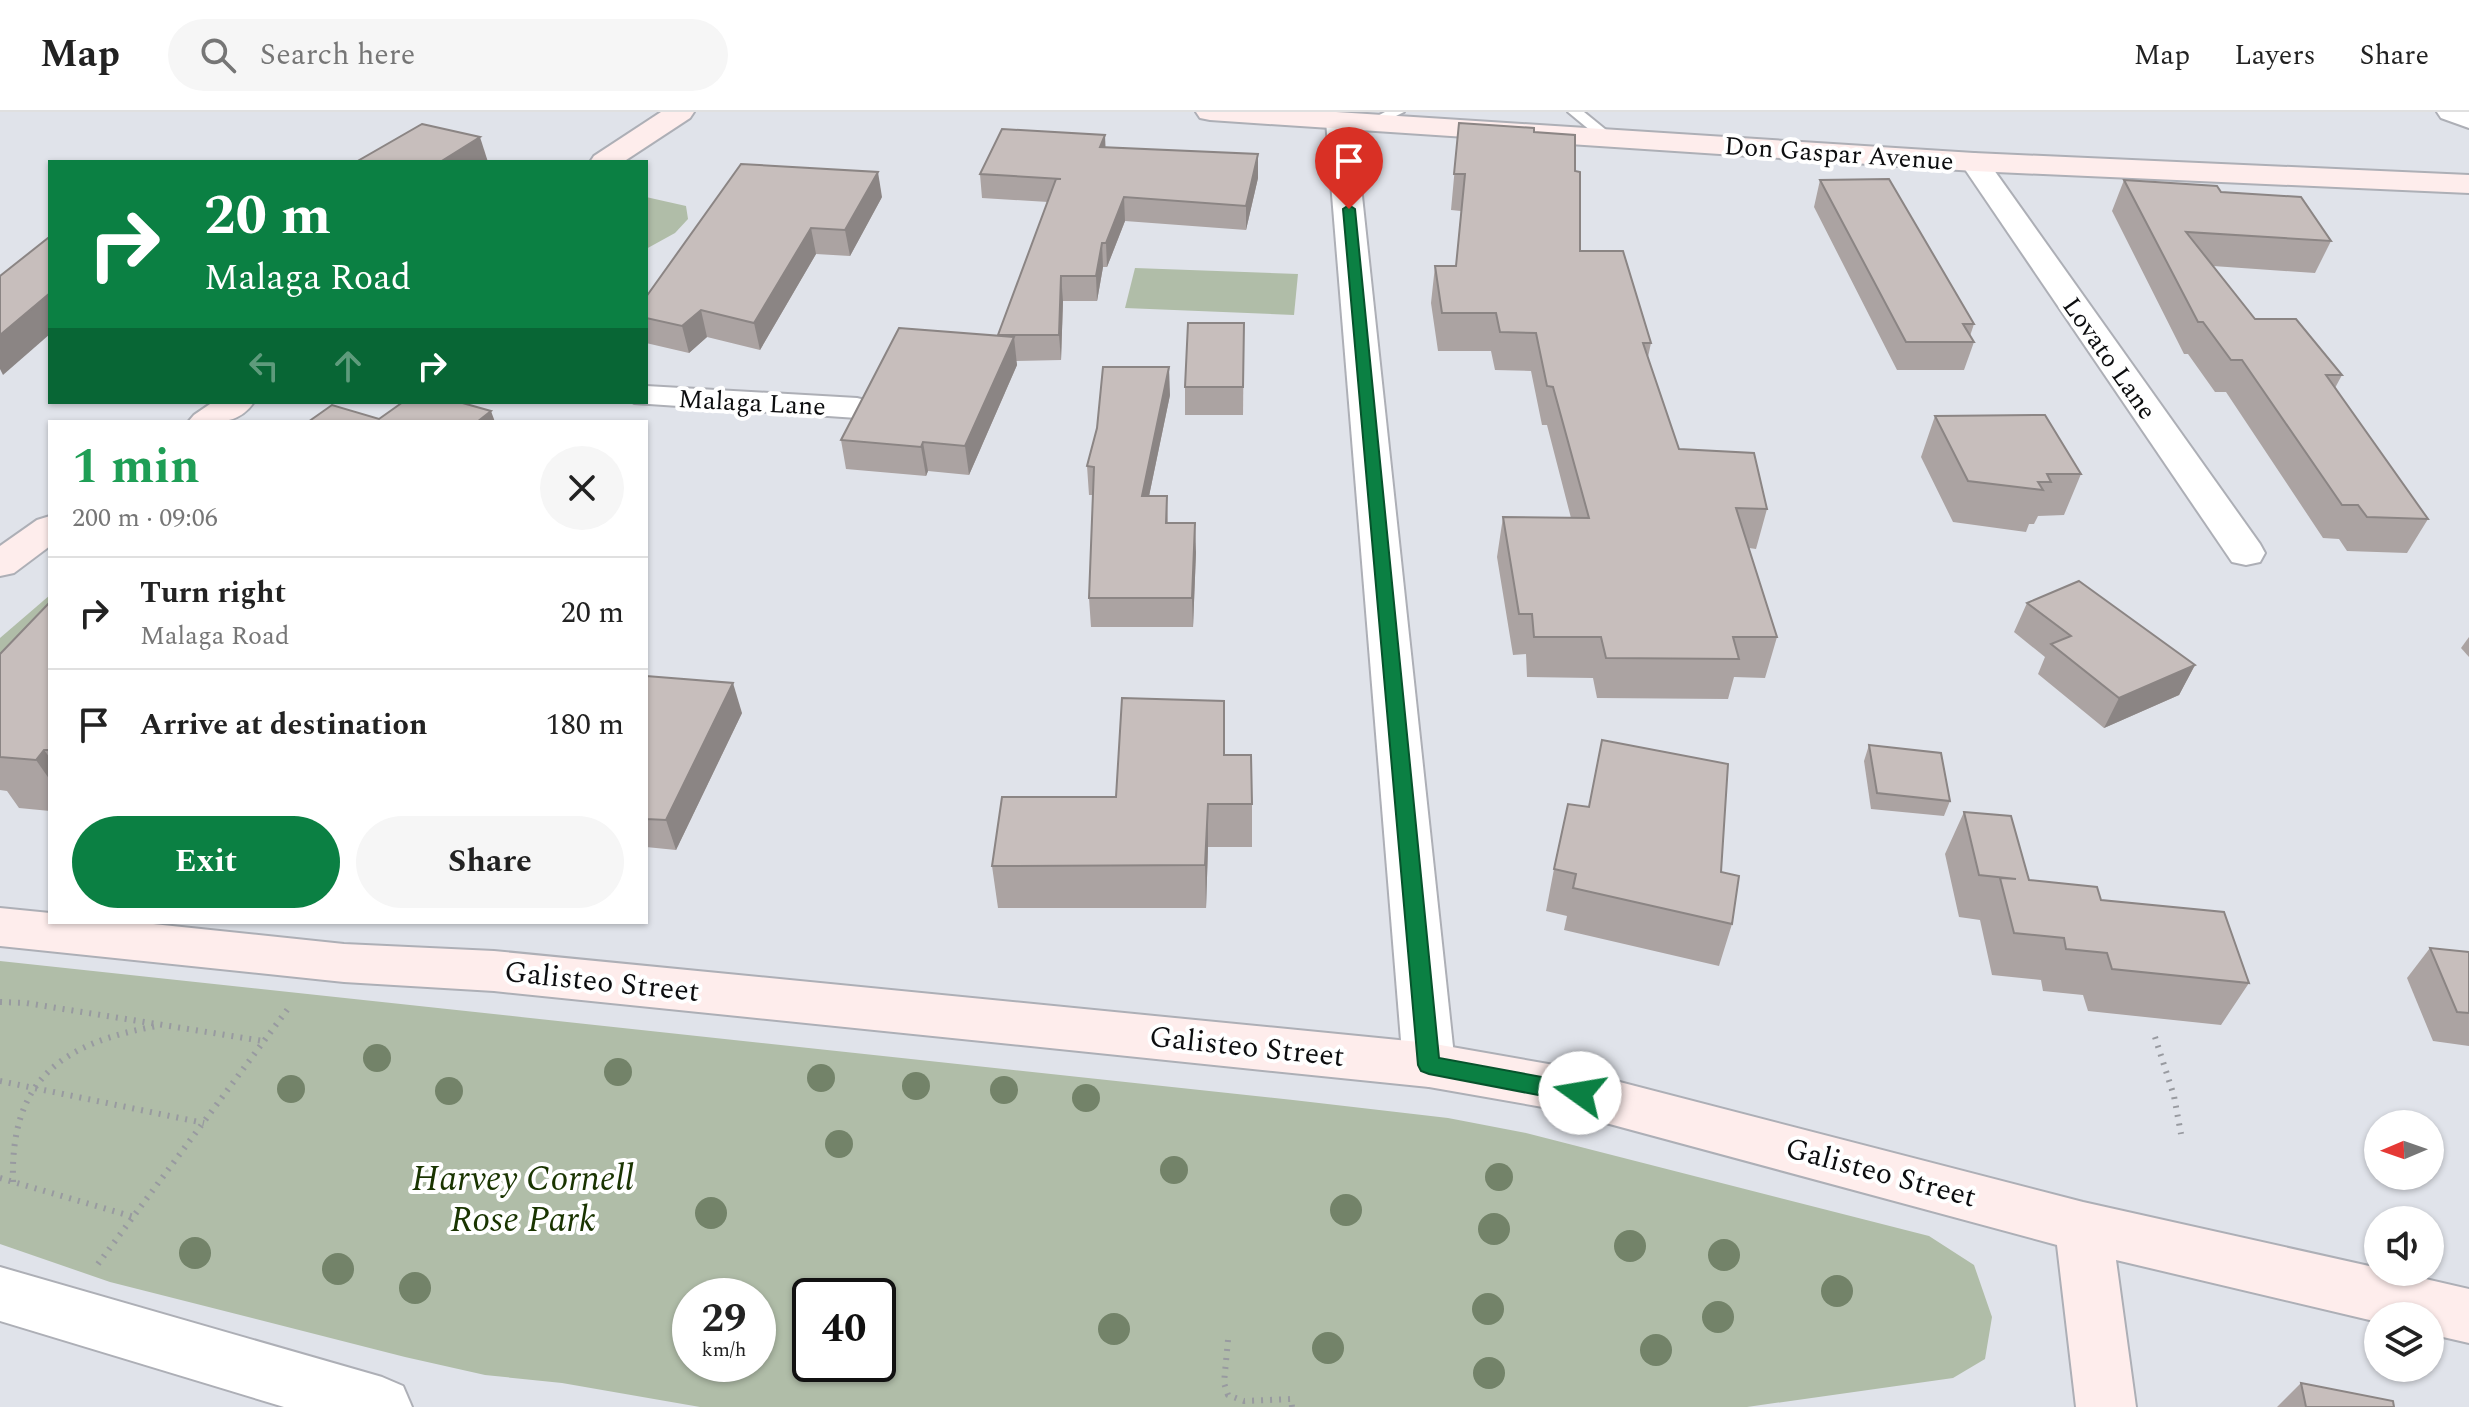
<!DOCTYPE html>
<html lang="en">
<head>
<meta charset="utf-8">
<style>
	:root { --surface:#fff; --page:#f6f6f6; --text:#222; --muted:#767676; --line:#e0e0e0; --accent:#0b8043 }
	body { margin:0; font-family:Spectral,serif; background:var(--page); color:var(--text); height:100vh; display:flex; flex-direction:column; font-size:30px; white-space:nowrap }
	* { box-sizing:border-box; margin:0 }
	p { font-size:26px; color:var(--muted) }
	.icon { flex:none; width:44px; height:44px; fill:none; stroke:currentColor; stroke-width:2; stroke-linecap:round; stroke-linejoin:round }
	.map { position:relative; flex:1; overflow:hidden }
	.sheet { position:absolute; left:48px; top:308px; width:600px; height:504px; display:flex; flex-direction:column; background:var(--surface); border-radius:0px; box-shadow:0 2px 6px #0004 }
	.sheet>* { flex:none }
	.top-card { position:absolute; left:48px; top:48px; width:600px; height:244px; border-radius:0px; box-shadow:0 2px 6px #0004; background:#0b8043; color:#fff; overflow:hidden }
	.needle { width:52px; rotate:268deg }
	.controls { position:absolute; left:2364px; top:998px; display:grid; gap:16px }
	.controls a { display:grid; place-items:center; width:80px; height:80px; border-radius:50%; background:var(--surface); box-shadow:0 2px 6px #0004; font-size:40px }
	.speed { position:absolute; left:672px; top:1166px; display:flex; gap:16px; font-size:40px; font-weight:700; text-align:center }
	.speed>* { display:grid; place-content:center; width:104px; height:104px; border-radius:50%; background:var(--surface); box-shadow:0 2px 6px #0004; line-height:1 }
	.speed small { font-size:20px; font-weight:400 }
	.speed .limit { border:4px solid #111; border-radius:12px; background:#fff; color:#111 }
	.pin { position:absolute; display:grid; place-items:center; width:68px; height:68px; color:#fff; margin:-82px -34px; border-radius:50% 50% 50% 0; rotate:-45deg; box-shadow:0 0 8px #0007 }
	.pin .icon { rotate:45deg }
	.me { position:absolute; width:88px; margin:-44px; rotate:283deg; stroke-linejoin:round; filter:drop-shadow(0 0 6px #0008) }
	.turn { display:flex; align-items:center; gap:28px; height:168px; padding:0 24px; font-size:36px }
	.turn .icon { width:104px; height:104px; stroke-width:2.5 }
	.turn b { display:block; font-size:56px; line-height:68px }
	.lanes { display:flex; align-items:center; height:76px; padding:0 24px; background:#0003; justify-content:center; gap:40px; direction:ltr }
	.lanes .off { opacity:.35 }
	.round { display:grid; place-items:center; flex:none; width:84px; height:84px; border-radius:42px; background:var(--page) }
	.headline { display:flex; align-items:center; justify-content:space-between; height:136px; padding:0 24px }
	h1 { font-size:48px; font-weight:700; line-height:60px; color:#1e9e55 }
	.button { display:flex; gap:16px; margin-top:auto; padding:16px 24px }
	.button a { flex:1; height:92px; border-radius:48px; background:var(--accent); color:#fff; font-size:32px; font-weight:700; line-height:92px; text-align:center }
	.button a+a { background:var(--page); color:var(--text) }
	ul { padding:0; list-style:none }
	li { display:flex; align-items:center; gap:24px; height:112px; padding:0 24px; border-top:2px solid var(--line) }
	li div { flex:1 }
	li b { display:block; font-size:30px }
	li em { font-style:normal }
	header { display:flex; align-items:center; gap:48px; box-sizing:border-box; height:112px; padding:0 40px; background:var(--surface); border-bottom:2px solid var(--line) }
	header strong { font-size:38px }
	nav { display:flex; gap:44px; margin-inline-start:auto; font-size:28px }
	.search { width:560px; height:72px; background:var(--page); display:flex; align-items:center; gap:20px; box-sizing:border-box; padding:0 28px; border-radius:44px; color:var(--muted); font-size:30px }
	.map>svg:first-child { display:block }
</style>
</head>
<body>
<header>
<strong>Map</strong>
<div class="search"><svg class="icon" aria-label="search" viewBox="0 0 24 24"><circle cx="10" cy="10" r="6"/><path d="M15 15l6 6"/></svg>Search here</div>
<nav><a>Map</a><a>Layers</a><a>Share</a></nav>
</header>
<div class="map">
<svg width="2469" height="1295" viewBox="0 0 2469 1295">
	<rect width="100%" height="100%" fill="#e0e3ea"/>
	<g fill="#b0bda8" fill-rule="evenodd">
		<polygon points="646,85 686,94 688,107 675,121 646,137"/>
		<polygon points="1135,156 1298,162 1294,203 1125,196"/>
		<polygon points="50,483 50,541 0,596 0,526"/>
		<path d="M0 849 1293 988 1448 1006 1526 1021 1929 1124 1974 1153 1992 1205 1985 1247 1953 1266 1747 1295H700L562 1271 485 1263 405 1245 110 1170 0 1132ZM690 1184H758V1252H690ZM810 1184H878V1252H810Z"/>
	</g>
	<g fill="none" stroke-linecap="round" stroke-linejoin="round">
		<defs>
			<g id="lane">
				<polygon points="1385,0 1404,0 1372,16 1364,11"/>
				<polygon points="1568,0 1584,0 1616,26 1608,31 1603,29"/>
			</g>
			<g id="street">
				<polygon points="2437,0 2469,0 2469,16 2441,6"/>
				<polygon points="1340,1 1350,3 1354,9 1455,953 1447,968 1429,975 1411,968 1403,953 1326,9 1330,3"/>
				<polygon points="1974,41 1984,44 2260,432 2265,441 2260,450 2246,453 2232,450 1960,50 1964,44"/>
				<polygon points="646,274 857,286 869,289 874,296 869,303 857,306 634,291 646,290"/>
				<polygon points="0,1155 382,1265 403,1274 412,1295 284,1295 0,1209"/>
			</g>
			<g id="secondary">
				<polygon points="661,0 694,0 690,6 623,50 590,50 594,44"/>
				<polygon points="1196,0 1336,0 1974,41 2469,63 2469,81 1974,59 1210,8 1200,6"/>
				<path d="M213 290H254C238 314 214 310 188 310L194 303Z"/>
				<polygon points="50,404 50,434 14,461 0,464 0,434 37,408"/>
				<polygon points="0,796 50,801 50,810 134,810 344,832 494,839 1429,931 1554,953 2083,1090 2378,1156 2378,1160 2395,1160 2469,1177 2469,1231 2430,1222 2430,1204 2378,1204 2378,1210 2116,1148 2136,1295 2076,1295 2057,1133 1554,997 1429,975 494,879 344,870 0,834"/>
			</g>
		</defs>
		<use href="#lane" stroke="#adafb6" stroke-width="4"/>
		<use href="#street" stroke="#adafb6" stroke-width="4"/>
		<use href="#secondary" stroke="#adafb6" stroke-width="4"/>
		<g stroke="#989aa0" stroke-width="6" stroke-dasharray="2 7" stroke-linecap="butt">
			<polyline points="0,890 26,891 263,929"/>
			<polyline points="2155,925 2174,984 2181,1022"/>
			<polyline points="0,969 204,1011"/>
			<polyline points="0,1066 134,1105"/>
			<path d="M13 1070C10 967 62 931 157 914"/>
			<polyline points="98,1152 290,894"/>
			<polyline points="1228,1228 1224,1271 1228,1283 1244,1289 1291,1287 1292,1295"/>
		</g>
		<use href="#lane" fill="#fff" fill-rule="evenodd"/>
		<use href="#street" fill="#fff" fill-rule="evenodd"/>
		<use href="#secondary" fill="#feedec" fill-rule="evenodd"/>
	</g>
	<g fill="#738369">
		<circle cx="377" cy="946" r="14"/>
		<circle cx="618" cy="960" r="14"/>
		<circle cx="821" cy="966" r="14"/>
		<circle cx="916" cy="974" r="14"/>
		<circle cx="291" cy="977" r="14"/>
		<circle cx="1004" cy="978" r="14"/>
		<circle cx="449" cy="979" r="14"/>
		<circle cx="1086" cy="986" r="14"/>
		<circle cx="839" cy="1032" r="14"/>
		<circle cx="1174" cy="1058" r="14"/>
		<circle cx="1499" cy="1065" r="14"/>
		<circle cx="1346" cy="1098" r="16"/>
		<circle cx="711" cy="1101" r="16"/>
		<circle cx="1494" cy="1117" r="16"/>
		<circle cx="1630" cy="1134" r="16"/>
		<circle cx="195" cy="1141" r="16"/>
		<circle cx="1724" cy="1143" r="16"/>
		<circle cx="338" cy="1157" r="16"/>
		<circle cx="415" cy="1176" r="16"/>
		<circle cx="1837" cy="1179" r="16"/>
		<circle cx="1488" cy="1197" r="16"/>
		<circle cx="1718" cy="1205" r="16"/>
		<circle cx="1114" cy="1217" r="16"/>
		<circle cx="1328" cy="1236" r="16"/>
		<circle cx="1656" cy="1238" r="16"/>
		<circle cx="1489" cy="1261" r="16"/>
	</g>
	<g fill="#aba3a2">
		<polygon points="1459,11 1534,20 1575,59 1580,139 1651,231 1648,245 1679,337 1767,397 1756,437 1749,436 1777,525 1765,566 1734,565 1728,587 1597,586 1593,566 1527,565 1526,542 1513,543 1497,445 1503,405 1571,406 1547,313 1542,313 1531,259 1495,258 1491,239 1438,239 1431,191 1435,154 1456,154 1461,99 1451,98"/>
		<polygon points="1105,35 1258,42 1258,66 1246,118 1125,109 1107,155 1103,155 1097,189 1063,189 1061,248 1016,249 1017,253 969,363 928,359 926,364 846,357 841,328 998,223 1048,90 982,86 980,62"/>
		<polygon points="1820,68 1974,212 1970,224 1974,230 1964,258 1897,258 1814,95"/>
		<polygon points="2124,68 2221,80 2331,129 2315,161 2213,154 2255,207 2342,263 2335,276 2428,407 2407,441 2347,439 2339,427 2323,426 2226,280 2215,280 2188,242 2184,242 2112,99"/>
		<polygon points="882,85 850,144 816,142 760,238 707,225 689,241 646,231 646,185"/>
		<polygon points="1244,211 1243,303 1185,303 1185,275"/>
		<polygon points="1170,283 1149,384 1167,384 1168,411 1196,440 1193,515 1091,515 1089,486 1093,383 1089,383 1087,354"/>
		<polygon points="1935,304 2081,362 2064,403 2038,404 2034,412 2029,412 2026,420 1953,410 1921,345"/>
		<polygon points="50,490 50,699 19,696 7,679 0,678 0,542"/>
		<polygon points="2027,491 2195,553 2179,583 2104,616 2038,562 2045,545 2014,520"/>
		<polygon points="2469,525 2469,545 2461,536"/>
		<polygon points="646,564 742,601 676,738 646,735"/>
		<polygon points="1869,633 1950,689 1944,704 1871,697 1864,649"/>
		<polygon points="1224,643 1252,692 1252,735 1208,735 1206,796 998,796 992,754 1116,685"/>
		<polygon points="1588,695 1721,760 1732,812 1719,854 1564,818 1567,804 1546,799 1554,757"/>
		<polygon points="1964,700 2029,768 2101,788 2249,871 2221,913 2088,899 2083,883 2043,879 2041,868 1992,863 1980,808 1959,805 1945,742"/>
		<polygon points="2430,836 2469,840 2469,934 2433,929 2407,866"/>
		<polygon points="2301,1271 2394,1295 2277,1295"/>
	</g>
	<g fill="#8b8584">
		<polygon points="1105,23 1106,47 1100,35"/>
		<polygon points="480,25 488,50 440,50"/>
		<polygon points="1258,42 1258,66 1246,118 1246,94"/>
		<polygon points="878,60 882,85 850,144 845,118"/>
		<polygon points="1124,85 1125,109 1107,155 1106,131"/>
		<polygon points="811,116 816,142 760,238 754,211"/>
		<polygon points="1102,131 1103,155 1097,189 1096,164"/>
		<polygon points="1061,164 1063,189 1061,248 1059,223"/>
		<polygon points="50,181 50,222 3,263 0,257 0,223"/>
		<polygon points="701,198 707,225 689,241 682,214"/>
		<polygon points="1014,225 1017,253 969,363 965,334"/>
		<polygon points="1169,255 1170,283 1143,413 1142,384"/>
		<polygon points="491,299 495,310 477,310"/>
		<polygon points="923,330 928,359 926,364 921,335"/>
		<polygon points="1195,411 1196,440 1193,515 1192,486"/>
		<polygon points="2195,553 2179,583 2104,616 2119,586"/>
		<polygon points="733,571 742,601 676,738 666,708"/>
		<polygon points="44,638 50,646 50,668 36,648"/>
		<polygon points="1208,692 1208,735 1206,796 1205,753"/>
	</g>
	<g fill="#c7bebc" stroke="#8b8584" stroke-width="2">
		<polygon points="1459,11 1534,16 1534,20 1575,23 1575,59 1580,60 1580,139 1623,139 1651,231 1643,231 1679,337 1754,341 1767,397 1736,396 1777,525 1733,525 1739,547 1606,546 1601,525 1534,525 1532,502 1519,502 1503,405 1589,406 1553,275 1547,274 1536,221 1500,220 1496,201 1442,201 1435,154 1456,154 1465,62 1454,62"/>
		<polygon points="422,12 480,25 440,50 356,50"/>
		<polygon points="1002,17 1105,23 1100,35 1258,42 1246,94 1124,85 1106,131 1102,131 1096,164 1061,164 1059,223 998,223 1056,67 1061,67 980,62"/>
		<polygon points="741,52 878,60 845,118 811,116 754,211 701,198 682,214 646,206 646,185"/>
		<polygon points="1889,67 1974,212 1963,212 1974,230 1906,230 1820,68"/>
		<polygon points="2124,68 2217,74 2221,80 2301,85 2331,129 2186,120 2255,207 2296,207 2342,263 2326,263 2428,407 2367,405 2358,393 2342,393 2242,248 2231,248 2203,210 2198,210"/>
		<polygon points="48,126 50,126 50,181 0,223 0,164"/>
		<polygon points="1188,211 1244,211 1243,275 1185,275"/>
		<polygon points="899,216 1014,225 965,334 923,330 921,335 841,328"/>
		<polygon points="1103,255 1169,255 1142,384 1167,384 1166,411 1195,411 1192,486 1089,486 1094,355 1087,354 1097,316"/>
		<polygon points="403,290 459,290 491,299 477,310 308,310 332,293 379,307"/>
		<polygon points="2045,303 2081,362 2047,362 2051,370 2038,370 2043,378 1968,369 1935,304"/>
		<polygon points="2079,469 2195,553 2119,586 2051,532 2071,524 2027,491"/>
		<polygon points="50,490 50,638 44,638 36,648 0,645 0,542"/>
		<polygon points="646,564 733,571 666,708 646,707"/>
		<polygon points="1122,586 1224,589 1224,643 1251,643 1252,692 1208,692 1205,753 992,754 1002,685 1116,685"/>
		<polygon points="1602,628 1728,652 1721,760 1739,764 1732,812 1573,776 1576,762 1554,757 1568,692 1589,695"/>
		<polygon points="1869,633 1941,641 1950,689 1877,681"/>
		<polygon points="1964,700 2011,704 2029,768 2097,775 2101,788 2224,800 2249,871 2112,857 2107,841 2066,837 2064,826 2014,821 2000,766 2016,767 1979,763"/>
		<polygon points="2430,836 2469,840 2469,901 2457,900"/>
		<polygon points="2301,1271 2393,1289 2394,1295 2306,1295"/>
	</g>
	<polygon fill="#0b8043" stroke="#07532c" stroke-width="2" points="1349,93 1355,97 1439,946 1580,972 1588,975 1591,981 1588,988 1580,991 1429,962 1421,959 1418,953 1343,97"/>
	<g text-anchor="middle" stroke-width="8" stroke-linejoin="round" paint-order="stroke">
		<g font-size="26" fill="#0c0d0f" stroke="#fff">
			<text transform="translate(1839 41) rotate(4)" y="9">Don Gaspar Avenue</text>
			<text transform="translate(2110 246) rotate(55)" y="9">Lovato Lane</text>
			<text transform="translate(752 290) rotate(3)" y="9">Malaga Lane</text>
		</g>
		<g font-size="30" fill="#0c0d0f" stroke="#fff">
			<text transform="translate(602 869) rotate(6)" y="10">Galisteo Street</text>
			<text transform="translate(1247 934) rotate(6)" y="10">Galisteo Street</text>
			<text transform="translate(1881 1060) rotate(15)" y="10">Galisteo Street</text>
		</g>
		<g font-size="36" font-style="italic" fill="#193400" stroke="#fff">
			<text x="523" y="1078">Harvey Cornell<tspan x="523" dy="41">Rose Park</tspan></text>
		</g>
	</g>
</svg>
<div class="controls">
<a><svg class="needle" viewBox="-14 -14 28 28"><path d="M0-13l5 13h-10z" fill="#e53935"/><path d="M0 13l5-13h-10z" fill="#767676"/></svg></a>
<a><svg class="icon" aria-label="sound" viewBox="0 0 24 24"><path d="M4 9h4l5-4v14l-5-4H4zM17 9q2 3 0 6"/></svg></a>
<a><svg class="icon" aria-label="layers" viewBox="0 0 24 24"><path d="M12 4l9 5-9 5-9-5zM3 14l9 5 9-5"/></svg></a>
</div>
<div class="speed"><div>29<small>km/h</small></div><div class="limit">40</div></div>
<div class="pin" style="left:1349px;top:97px;background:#d93025"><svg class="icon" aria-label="arrive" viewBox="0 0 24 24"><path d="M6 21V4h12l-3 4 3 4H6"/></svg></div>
<svg class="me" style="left:1580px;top:981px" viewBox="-20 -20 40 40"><circle r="19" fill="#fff"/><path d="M0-13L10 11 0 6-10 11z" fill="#0b8043"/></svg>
<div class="top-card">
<div class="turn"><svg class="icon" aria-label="right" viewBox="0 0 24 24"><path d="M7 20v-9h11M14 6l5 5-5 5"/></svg><div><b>20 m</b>Malaga Road</div></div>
<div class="lanes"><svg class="icon off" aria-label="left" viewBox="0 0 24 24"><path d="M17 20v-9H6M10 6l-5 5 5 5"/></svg><svg class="icon off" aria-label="ahead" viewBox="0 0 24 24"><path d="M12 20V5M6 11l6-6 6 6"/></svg><svg class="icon" aria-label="right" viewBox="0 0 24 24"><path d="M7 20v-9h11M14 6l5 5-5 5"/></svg></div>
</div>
<section class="sheet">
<div class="headline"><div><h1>1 min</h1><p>200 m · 09:06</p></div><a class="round"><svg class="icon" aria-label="close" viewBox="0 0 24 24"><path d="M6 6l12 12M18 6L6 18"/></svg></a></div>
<ul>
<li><svg class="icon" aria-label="right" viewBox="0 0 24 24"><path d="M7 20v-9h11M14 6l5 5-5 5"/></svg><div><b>Turn right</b><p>Malaga Road</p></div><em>20 m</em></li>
<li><svg class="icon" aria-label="arrive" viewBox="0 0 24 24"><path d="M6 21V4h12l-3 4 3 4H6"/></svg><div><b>Arrive at destination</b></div><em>180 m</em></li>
</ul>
<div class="button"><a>Exit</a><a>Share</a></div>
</section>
</div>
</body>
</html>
